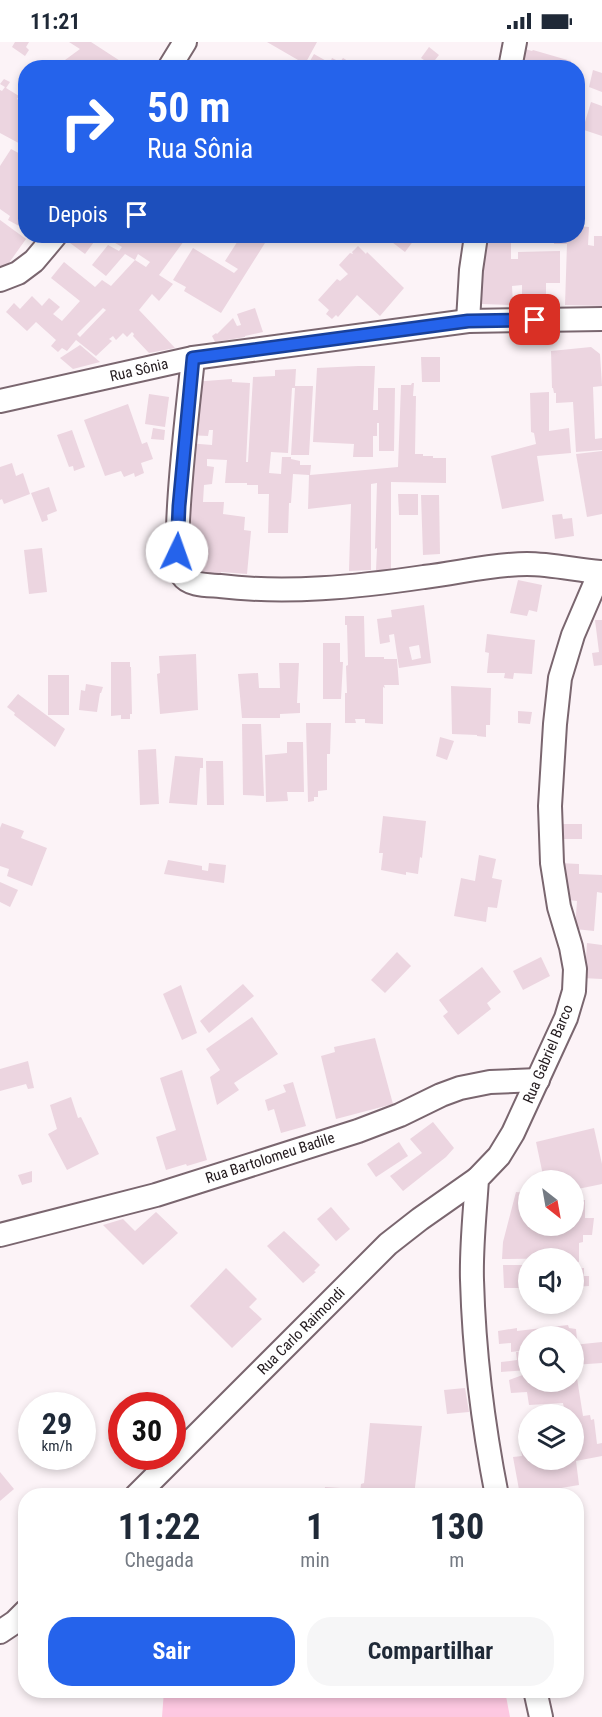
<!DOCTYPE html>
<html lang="pt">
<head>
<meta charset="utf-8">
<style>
	:root { --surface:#fff; --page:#f6f6f7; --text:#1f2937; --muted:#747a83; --accent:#2563eb }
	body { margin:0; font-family:"Roboto Condensed",sans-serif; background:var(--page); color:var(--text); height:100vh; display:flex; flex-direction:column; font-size:22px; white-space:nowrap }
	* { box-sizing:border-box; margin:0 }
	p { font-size:20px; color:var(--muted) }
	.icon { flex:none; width:33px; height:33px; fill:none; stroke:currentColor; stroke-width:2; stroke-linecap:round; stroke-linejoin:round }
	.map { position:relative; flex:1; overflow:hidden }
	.sheet { position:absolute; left:18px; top:1446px; width:566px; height:210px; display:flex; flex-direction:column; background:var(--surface); border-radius:24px; box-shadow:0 3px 9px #0003 }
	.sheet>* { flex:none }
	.top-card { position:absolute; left:18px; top:18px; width:567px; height:183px; border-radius:24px; box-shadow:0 3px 9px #0003; background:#2563eb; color:#fff; overflow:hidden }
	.needle { width:39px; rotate:149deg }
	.fabs { position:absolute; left:518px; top:1128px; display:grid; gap:12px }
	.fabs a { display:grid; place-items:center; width:66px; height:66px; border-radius:50%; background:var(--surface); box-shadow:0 3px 9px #0003; font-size:30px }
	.speed { position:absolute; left:18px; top:1350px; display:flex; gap:12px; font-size:30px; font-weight:700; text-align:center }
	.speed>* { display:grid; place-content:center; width:78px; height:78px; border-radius:50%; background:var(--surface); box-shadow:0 3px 9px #0003; line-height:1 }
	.speed small { font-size:15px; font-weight:400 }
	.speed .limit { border:9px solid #d22; background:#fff; color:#111 }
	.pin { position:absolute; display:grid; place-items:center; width:51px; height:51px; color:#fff; margin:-26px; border-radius:12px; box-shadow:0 3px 9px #0006 }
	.me { position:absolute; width:66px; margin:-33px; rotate:3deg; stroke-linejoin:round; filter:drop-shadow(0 0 4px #0008) }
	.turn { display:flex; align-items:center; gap:21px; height:126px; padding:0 30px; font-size:27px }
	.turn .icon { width:78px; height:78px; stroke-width:2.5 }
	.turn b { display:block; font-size:42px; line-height:51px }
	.then { display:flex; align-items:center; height:57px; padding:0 30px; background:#0003; gap:12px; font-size:22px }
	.eta { display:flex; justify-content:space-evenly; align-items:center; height:102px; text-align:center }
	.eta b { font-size:36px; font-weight:700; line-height:42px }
	.cta { display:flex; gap:12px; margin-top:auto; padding:12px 30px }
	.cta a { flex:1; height:69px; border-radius:24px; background:var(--accent); color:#fff; font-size:24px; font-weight:700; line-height:69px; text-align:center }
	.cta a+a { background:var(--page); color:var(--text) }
	.status { display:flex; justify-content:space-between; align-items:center; height:42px; padding:0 30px; background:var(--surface); direction:ltr }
	.status svg { height:16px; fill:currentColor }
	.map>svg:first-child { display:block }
</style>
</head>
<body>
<div class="status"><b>11:21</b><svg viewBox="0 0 49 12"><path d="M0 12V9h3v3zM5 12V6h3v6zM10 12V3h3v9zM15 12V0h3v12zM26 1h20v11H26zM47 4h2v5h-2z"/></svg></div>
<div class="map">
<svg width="602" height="1675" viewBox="0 0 602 1675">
	<rect width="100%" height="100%" fill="#fcf3f7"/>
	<polygon fill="#fdc8e1" points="164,1649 505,1649 510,1675 162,1675"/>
	<g fill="#ecd5e0" fill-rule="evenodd">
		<polygon points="15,0 29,0 26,5 29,8 25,14 12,5"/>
		<polygon points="69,0 91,0 131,26 71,26 65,18 80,7"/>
		<polygon points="267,0 317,0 305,22"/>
		<polygon points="429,5 439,13 431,23 421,16"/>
		<polygon points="525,7 532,9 533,8 571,19 569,26 529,26 520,23"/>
		<polygon points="314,12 330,21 332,16 340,20 343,16 353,22 351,26 306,26"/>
		<polygon points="593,28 602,31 602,50 589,45"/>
		<polygon points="4,37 10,40 6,46 19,54 17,57 26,61 26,105 0,91 0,48 2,49 5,45 0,42"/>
		<polygon points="591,60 602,64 602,94 581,87 582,80 585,80"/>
		<polygon points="11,107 26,115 26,184 21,182 19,184 8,178 10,174 0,167 0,124"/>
		<polygon points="0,178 26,197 6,225 0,225"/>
		<polygon points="578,184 589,185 588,203 594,204 594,194 602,194 602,264 565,263 567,202 554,202 554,194 578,194"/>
		<polygon points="75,194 85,194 94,200 85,212 70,201"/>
		<path d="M93 194H137L143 198 146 194H176L184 199 159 233 173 242 159 259 152 252 139 268 175 306 149 311 133 294 134 292 132 290 127 295 123 291 116 298 113 294 109 297 112 299 96 314 76 298 67 309 62 306 58 310 51 304 56 298 36 280 27 289 6 270 14 261 20 267 32 254 42 264 49 256 60 265 53 272 62 279 80 259 51 236 64 220 95 245 102 238 111 244 135 218 125 212 106 234 92 223 108 203 119 209 122 205 105 195 103 199ZM138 212 150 220 146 225 135 218ZM103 266 106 268 80 295 77 292Z"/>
		<polygon points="241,194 251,194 265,201 221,271 184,249 186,245 173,238 193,206 234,231 238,227 225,219"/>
		<polygon points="384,194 417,194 405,210"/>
		<polygon points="486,196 511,197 511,217 518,217 518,210 560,209 560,241 546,241 546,264 522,263 522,243 512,244 513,263 482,262 478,253"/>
		<polygon points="358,204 366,212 367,210 404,246 380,274 357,253 338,275 336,273 332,277 326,272 329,268 318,258 337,237 340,239 348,232 339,223 350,211 353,212 352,210"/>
		<polygon points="255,266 263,290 245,294 245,295 215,300 212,294 216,291 217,292 233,276 237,284 241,283 237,272"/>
		<polygon points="80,303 100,320 73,327 60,316"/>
		<polygon points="591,305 600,312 602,344 593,345 595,397 602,396 602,408 576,410 573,360 556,361 556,351 554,351 553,346 552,346 551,309"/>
		<polygon points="421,315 440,315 440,340 422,340"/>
		<polygon points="358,324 375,324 373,368 378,368 378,346 395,346 394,409 379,409 379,381 377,381 377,394 373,394 373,415 353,415 354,402 313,400 317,326"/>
		<polygon points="296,327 295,344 313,344 309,413 291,413 295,346 292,346 288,411 271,410 269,431 281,432 282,415 291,415 291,417 300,419 300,423 311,423 310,433 398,425 401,343 411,343 412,341 414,341 413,354 416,354 415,412 423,412 423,414 433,414 433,416 446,416 446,441 391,440 391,528 376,528 377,506 375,507 377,441 371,442 371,528 349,529 351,462 308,467 309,433 293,432 291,461 289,461 288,491 268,491 269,452 258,452 258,443 247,443 247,441 225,441 227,418 207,417 207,424 214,425 212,442 204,443 203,460 224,460 223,472 245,475 244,488 251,489 247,532 221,530 221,535 187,533 190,494 179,493 187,401 212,403 213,388 209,388 208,394 187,393 192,340 232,337 232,340 250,341 246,420 248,420 253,335 275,334 275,328"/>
		<polygon points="549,350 549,389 569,386 571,411 537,414 544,459 502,467 491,414 536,402 534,391 531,390 530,351"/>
		<polygon points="149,352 169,355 165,385 145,382"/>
		<polygon points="128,362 142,402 147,400 153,417 141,421 144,431 135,435 134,431 124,435 121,429 105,434 84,378"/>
		<polygon points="153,386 165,388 164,398 151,397"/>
		<polygon points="72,388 85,425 74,429 73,424 69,425 57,393"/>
		<polygon points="602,409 602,472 587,475 576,412"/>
		<polygon points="12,421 16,434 23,431 30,452 4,462 2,457 0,458 0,425"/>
		<polygon points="49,445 57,469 47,473 48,478 42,480 31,451"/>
		<polygon points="398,452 418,452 418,473 399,473"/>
		<polygon points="421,453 439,453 440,512 423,513"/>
		<polygon points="562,472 563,477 572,476 574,494 555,497 552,473"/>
		<polygon points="42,506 47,550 29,552 24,508"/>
		<polygon points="518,538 542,543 537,570 529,568 527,574 510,571"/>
		<path d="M424 563 431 621 399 626 394 592 389 593 390 600 380 602 377 577 392 575 391 568ZM419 603 421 616 412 618 409 605Z"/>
		<polygon points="345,574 364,574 365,615 384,615 384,617 397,617 399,643 384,643 385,646 383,645 383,682 365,681 365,677 355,677 356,681 345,681 345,651 347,651 346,624 348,623 347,583 345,583"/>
		<polygon points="595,578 602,578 602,623 594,624 592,611 599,610"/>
		<polygon points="487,592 535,598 532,632 514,631 513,637 504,636 505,631 487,631 489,611 485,610"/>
		<polygon points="323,601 340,601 340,620 343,620 341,657 323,657"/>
		<polygon points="196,612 198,668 160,672 157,632 160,631 159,614"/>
		<polygon points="111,620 130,620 130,625 131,625 132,672 130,672 130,677 121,677 121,673 111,674"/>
		<polygon points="279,621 299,621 297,661 300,661 300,671 280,672 280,676 242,676 238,632 258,631 259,646 280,646"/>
		<rect x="48" y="633" width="21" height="40"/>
		<polygon points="86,642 103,645 101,651 100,651 97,670 79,668 81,648 85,649"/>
		<polygon points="451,644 491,646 490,683 486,683 486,695 477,694 477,693 452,692"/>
		<polygon points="18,652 65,687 55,705 14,673 15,671 7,665"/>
		<polygon points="518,669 532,670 530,682 518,681"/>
		<polygon points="306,681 331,681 330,712 327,712 327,748 318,749 318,755 314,755 314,759 308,760"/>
		<polygon points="242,682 261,682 264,754 243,753"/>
		<polygon points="440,695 454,699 447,718 436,714"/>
		<polygon points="287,700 303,700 304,750 287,750 288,759 266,760 265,713 287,711"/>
		<polygon points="156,707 159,762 140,763 138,708"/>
		<polygon points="175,714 203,716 203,726 200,726 197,763 169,761"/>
		<polygon points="206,719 223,719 224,763 207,763"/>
		<polygon points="383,774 426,779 422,816 420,815 418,832 406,830 406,833 381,828 383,811 379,811"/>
		<polygon points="2,781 24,789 21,796 47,806 32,844 7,834 9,827 0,824 0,786"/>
		<rect x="562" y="782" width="20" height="15"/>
		<polygon points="479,813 496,817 492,836 502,838 497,866 488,865 486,880 454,874 461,836 475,839"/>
		<polygon points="168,818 202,824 202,828 208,829 209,821 226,823 224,841 164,832"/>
		<polygon points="559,821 579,822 579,832 602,833 602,851 597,850 594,889 575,887 577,859 559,857"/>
		<polygon points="0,840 18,848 10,865 0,860"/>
		<polygon points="587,901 602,903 602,937 582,936 583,916 586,916"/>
		<polygon points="397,910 411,924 385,951 371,938"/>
		<polygon points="541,915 550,934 523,948 513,929"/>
		<polygon points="482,925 501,950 487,961 491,967 458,993 443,974 448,970 439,958"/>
		<polygon points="243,942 254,954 209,991 200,979"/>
		<polygon points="181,943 197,991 182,998 163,952"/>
		<polygon points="252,975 278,1012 234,1041 239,1048 217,1063 210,1035 220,1028 206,1007"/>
		<polygon points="375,996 393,1062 336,1077 321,1014 335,1010 334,1005"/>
		<polygon points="28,1019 34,1046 28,1047 26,1042 0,1049 0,1027"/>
		<polygon points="182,1028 207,1118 187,1124 186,1122 166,1128 156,1095 176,1088 160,1036"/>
		<polygon points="293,1040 306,1084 281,1091 274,1067 268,1069 265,1058 286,1050 283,1043"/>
		<polygon points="71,1055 78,1076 81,1075 99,1112 67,1128 48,1092 57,1087 50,1063"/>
		<polygon points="433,1080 454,1106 446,1115 403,1149 390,1134 422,1111 410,1097"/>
		<polygon points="594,1086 602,1122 602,1142 573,1148 573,1138 544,1138 536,1100"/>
		<polygon points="399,1100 408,1114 376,1135 367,1122"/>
		<polygon points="32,1129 32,1140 22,1143 18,1133"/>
		<polygon points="516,1150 528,1151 528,1184 573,1184 573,1158 585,1158 585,1176 594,1176 592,1193 583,1193 583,1200 579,1201 579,1220 573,1220 573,1216 502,1217 503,1200"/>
		<polygon points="331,1165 350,1187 336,1199 317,1177"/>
		<polygon points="156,1170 178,1191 143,1223 103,1183 123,1177 135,1189"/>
		<polygon points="284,1189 320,1223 314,1229 316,1230 303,1241 267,1204"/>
		<polygon points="503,1223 528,1223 528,1246 504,1246"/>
		<polygon points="226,1226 257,1257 249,1265 262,1277 232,1306 190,1264"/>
		<polygon points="573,1226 584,1226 584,1234 589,1234 589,1244 573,1245"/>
		<polygon points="568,1283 569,1286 576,1287 577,1298 573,1298 573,1294 528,1294 528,1308 511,1310 511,1301 499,1302 498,1289 517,1286 517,1289"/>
		<polygon points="602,1300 602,1321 573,1323 573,1303"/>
		<polygon points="528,1309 528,1328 501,1330 501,1320 517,1318 516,1310"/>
		<polygon points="573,1330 576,1330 583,1374 590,1373 591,1378 594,1377 597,1402 602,1401 602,1414 576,1419 579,1443 520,1453 513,1415 522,1414 518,1388 528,1387 528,1418 573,1418 573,1372 565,1372 563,1361 529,1363 527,1350 511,1351 509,1338 528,1331 528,1340 573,1340"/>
		<polygon points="465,1346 469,1370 447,1372 444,1348"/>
		<polygon points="370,1381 422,1384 414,1454 360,1451 361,1442 364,1441"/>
		<polygon points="0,1430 14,1447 0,1459"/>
		<polygon points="325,1445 356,1447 355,1454 324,1454"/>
	</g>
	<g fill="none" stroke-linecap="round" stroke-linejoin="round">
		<defs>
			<g id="street">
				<polyline points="169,26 185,0"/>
				<polyline points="510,26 515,0"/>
				<polyline points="0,238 18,231 34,219 55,194"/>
				<polyline points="468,279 471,228 476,194"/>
				<path d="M193 316C190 348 169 514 182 533 189 544 208 543 220 544 287 552 356 545 424 535 458 531 493 522 527 522 551 522 576 528 600 530"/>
				<polyline points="0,359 193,316 468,279 602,277"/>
				<polyline points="0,1193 156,1153 358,1089 400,1073 441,1053 460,1046 490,1040 538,1038"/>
				<polyline points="136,1454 388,1202 420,1177 477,1137"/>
				<path d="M497 1454C483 1383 474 1310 472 1238 471 1205 475 1170 477 1137L499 1114 513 1091 566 976 574 949 575 927 571 905 559 865 552 821 550 764 555 682 560 636 573 593 600 530H602"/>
				<polyline points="0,1590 15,1580 26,1569"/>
				<polyline points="535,1648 541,1675"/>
			</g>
		</defs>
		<use href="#street" stroke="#7a666f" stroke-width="26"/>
		<use href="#street" stroke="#fff" stroke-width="22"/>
	</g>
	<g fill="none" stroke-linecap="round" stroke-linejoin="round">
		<defs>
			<polyline id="route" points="177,510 179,464 193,316 468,279 535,278"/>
		</defs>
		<use href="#route" stroke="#184099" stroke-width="15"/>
		<use href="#route" stroke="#2563eb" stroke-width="10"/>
	</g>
	<g text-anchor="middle" stroke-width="4.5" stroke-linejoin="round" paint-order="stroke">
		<g font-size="15" fill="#221a1d" stroke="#fff">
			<text transform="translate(139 328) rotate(-13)" y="5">Rua Sônia</text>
			<text transform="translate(548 1012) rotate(-67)" y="5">Rua Gabriel Barco</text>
			<text transform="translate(270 1116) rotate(-18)" y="5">Rua Bartolomeu Badile</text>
			<text transform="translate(301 1289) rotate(-45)" y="5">Rua Carlo Raimondi</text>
		</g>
	</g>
</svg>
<div class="fabs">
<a><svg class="needle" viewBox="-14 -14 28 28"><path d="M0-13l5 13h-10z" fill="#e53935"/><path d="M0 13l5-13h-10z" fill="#747a83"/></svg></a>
<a><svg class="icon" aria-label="sound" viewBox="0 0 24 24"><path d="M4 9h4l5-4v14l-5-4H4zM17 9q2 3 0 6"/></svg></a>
<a><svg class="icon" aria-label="search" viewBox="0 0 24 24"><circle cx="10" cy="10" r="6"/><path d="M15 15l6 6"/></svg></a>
<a><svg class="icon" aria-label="layers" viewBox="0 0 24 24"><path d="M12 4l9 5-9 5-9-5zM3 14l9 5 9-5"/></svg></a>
</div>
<div class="speed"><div>29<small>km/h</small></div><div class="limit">30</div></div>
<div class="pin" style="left:535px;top:278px;background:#d93025"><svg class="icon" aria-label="arrive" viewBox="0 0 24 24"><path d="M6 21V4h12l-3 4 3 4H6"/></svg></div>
<svg class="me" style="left:177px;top:510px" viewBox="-20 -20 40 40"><circle r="19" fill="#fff"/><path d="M0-13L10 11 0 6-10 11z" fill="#2563eb"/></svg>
<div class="top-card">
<div class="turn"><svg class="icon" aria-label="right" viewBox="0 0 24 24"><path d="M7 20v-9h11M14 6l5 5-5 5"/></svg><div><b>50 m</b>Rua Sônia</div></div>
<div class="then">Depois<svg class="icon" aria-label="arrive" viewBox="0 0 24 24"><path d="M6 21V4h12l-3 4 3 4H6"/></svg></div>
</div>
<section class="sheet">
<div class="eta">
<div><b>11:22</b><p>Chegada</p></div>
<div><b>1</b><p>min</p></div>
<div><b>130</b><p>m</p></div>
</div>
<div class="cta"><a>Sair</a><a>Compartilhar</a></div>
</section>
</div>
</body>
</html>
